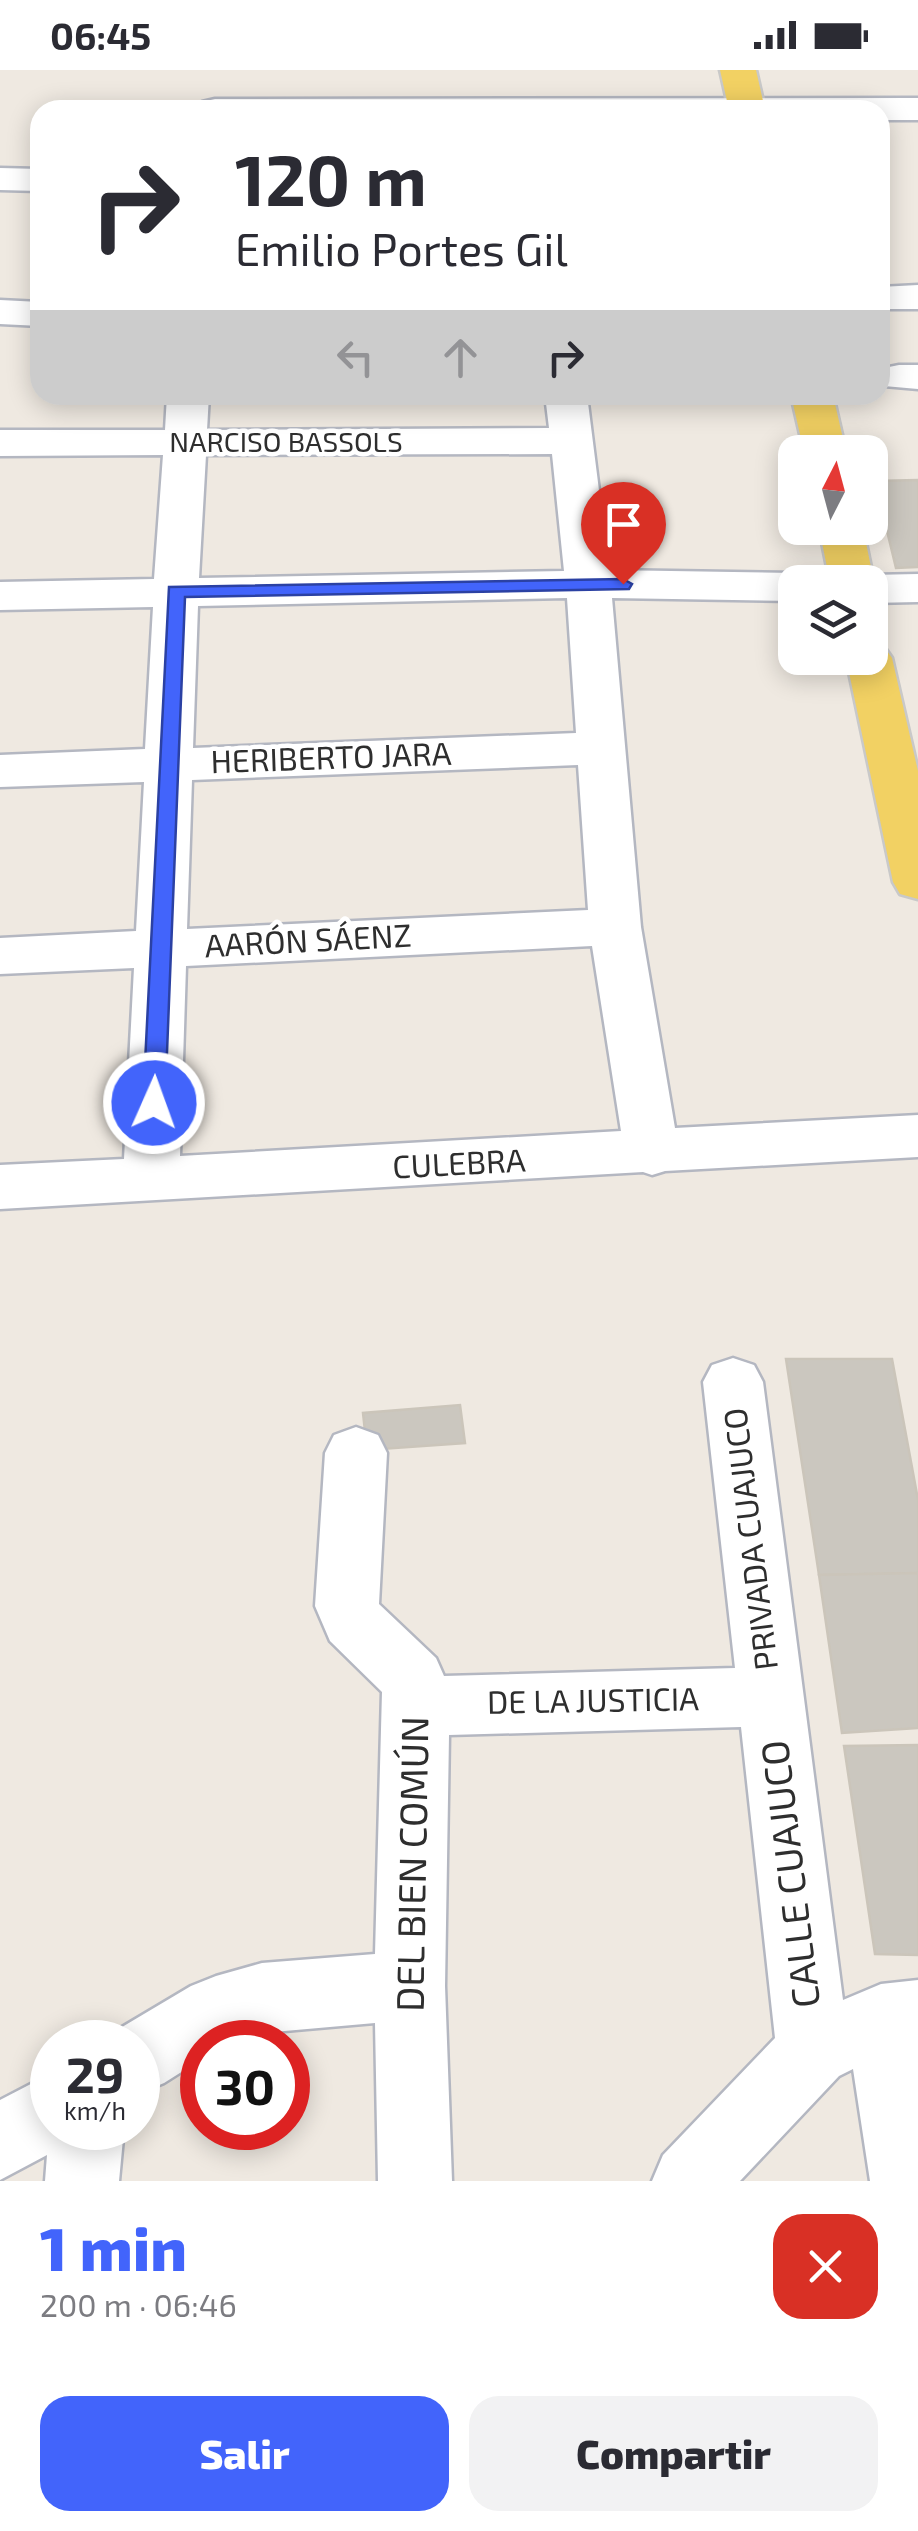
<!DOCTYPE html>
<html lang="es">
<head>
<meta charset="utf-8">
<style>
	:root { --surface:#fff; --page:#f2f2f3; --text:#2b2b33; --muted:#7c7c81; --accent:#4264fb }
	body { margin:0; font-family:"Exo 2",sans-serif; background:var(--page); color:var(--text); height:100vh; display:flex; flex-direction:column; font-size:38px; white-space:nowrap }
	* { box-sizing:border-box; margin:0 }
	p { font-size:32px; color:var(--muted) }
	.icon { flex:none; width:55px; height:55px; fill:none; stroke:currentColor; stroke-width:2; stroke-linecap:round; stroke-linejoin:round }
	.map { position:relative; height:2111px; overflow:hidden }
	.drawer { display:flex; flex-direction:column; background:var(--surface); flex:1 }
	.drawer>* { flex:none }
	.hud { position:absolute; left:30px; top:30px; width:860px; height:305px; border-radius:30px; box-shadow:0 5px 25px #0003; background:#fff; color:var(--text); overflow:hidden }
	.needle { width:65px; rotate:6deg }
	.controls { position:absolute; left:778px; top:365px; display:grid; gap:20px }
	.controls a { display:grid; place-items:center; width:110px; height:110px; border-radius:20px; background:var(--surface); box-shadow:0 5px 25px #0003; font-size:50px }
	.speed { position:absolute; left:30px; top:1950px; display:flex; gap:20px; font-size:50px; font-weight:700; text-align:center }
	.speed>* { display:grid; place-content:center; width:130px; height:130px; border-radius:50%; background:var(--surface); box-shadow:0 5px 25px #0003; line-height:1 }
	.speed small { font-size:25px; font-weight:400 }
	.speed .limit { border:15px solid #d22; background:#fff; color:#111 }
	.pin { position:absolute; display:grid; place-items:center; width:85px; height:85px; color:#fff; margin:-102px -42px; border-radius:50% 50% 50% 0; rotate:-45deg; box-shadow:0 0 10px #0007 }
	.pin .icon { rotate:45deg }
	.me { position:absolute; width:110px; margin:-55px; rotate:2deg; stroke-linejoin:round; filter:drop-shadow(0 0 8px #0008) }
	.turn { display:flex; align-items:center; gap:35px; height:210px; padding:0 40px; font-size:45px }
	.turn .icon { width:130px; height:130px; stroke-width:2.5 }
	.turn b { display:block; font-size:70px; line-height:85px }
	.lanes { display:flex; align-items:center; height:95px; padding:0 40px; background:#0003; justify-content:center; gap:50px; direction:ltr }
	.lanes .off { opacity:.35 }
	.round { display:grid; place-items:center; flex:none; width:105px; height:105px; border-radius:30px; background:var(--page) }
	.headline { display:flex; align-items:center; justify-content:space-between; height:170px; padding:0 40px }
	h1 { font-size:60px; font-weight:800; line-height:75px; color:var(--accent) }
	.cta { display:flex; gap:20px; margin-top:auto; padding:20px 40px }
	.cta a { flex:1; height:115px; border-radius:30px; background:var(--accent); color:#fff; font-size:40px; font-weight:800; line-height:115px; text-align:center }
	.cta a+a { background:var(--page); color:var(--text) }
	.status { display:flex; justify-content:space-between; align-items:center; height:70px; padding:0 50px; background:var(--surface); direction:ltr }
	.status svg { height:28px; fill:currentColor }
	.map>svg:first-child { display:block }
</style>
</head>
<body>
<div class="status"><b>06:45</b><svg viewBox="0 0 49 12"><path d="M0 12V9h3v3zM5 12V6h3v6zM10 12V3h3v9zM15 12V0h3v12zM26 1h20v11H26zM47 4h2v5h-2z"/></svg></div>
<div class="map">
<svg width="918" height="2111" viewBox="0 0 918 2111">
	<rect width="100%" height="100%" fill="#efe9e1"/>
	<g fill="#cbc7bf" stroke="#cbc5ba" stroke-width="2.5">
		<polygon points="918,410 918,497 896,498 875,411"/>
		<polygon points="786,1289 892,1289 918,1430 918,1503 819,1505"/>
		<polygon points="460,1335 465,1373 367,1380 363,1343"/>
		<polygon points="918,1503 918,1658 842,1663 819,1505"/>
		<polygon points="918,1675 918,1885 875,1884 844,1676"/>
	</g>
	<g fill="none" stroke-linecap="round" stroke-linejoin="round">
		<defs>
			<g id="minor">
				<polygon points="918,28 918,50 880,50 880,40 197,40 202,32 215,29"/>
				<polygon points="0,98 40,99 40,121 0,120"/>
				<polygon points="918,215 918,239 880,239 880,217"/>
				<polygon points="0,230 40,232 40,256 0,254"/>
				<polygon points="899,295 918,295 918,319 884,316 880,305 884,298"/>
				<path d="M167 325H209L207 360 549 358 545 325H587L609 500 795 503 811 507 814 512H795V531L612 528 641 857 675 1058 918 1045V1087L665 1101 652 1105 643 1102 0 1139V1095L124 1089 134 898 0 904V868L136 861 144 712 0 717V685L145 679 153 537 0 540V512L154 509 163 385 0 386V360H165ZM552 384 564 501 199 508 206 385ZM567 528 576 663 193 678 198 536ZM578 695 588 840 187 859 192 710ZM592 876 621 1061 180 1086 186 896Z"/>
				<polygon points="918,504 918,532 870,533 870,512 852,512 870,505"/>
				<polygon points="733,1288 754,1295 763,1312 843,1930 881,1914 918,1910 918,2111 870,2111 853,1999 839,2006 740,2111 652,2111 663,2085 775,1968 741,1657 449,1665 445,1916 452,2111 378,2111 375,1953 262,1963 230,1972 202,1972 202,1989 164,2013 138,2024 138,1972 108,1972 112,1963 191,1916 216,1906 262,1893 375,1884 382,1622 330,1571 315,1536 325,1383 334,1365 356,1357 378,1365 387,1383 379,1534 436,1588 444,1606 735,1598 703,1312 712,1295"/>
				<polygon points="52,2003 52,2058 124,2058 119,2111 45,2111 47,2085 0,2110 0,2030"/>
			</g>
			<g id="major">
				<polygon points="720,0 756,0 765,40 729,40"/>
				<polygon points="791,325 833,325 846,382 804,382"/>
				<polygon points="819,458 863,458 874,512 870,519 870,512 830,512"/>
				<polygon points="870,574 885,578 892,588 918,701 918,829 900,824 893,812 846,588 870,588"/>
			</g>
		</defs>
		<use href="#minor" stroke="#b4b7c1" stroke-width="5"/>
		<use href="#major" stroke="#c9c9c9" stroke-width="5"/>
		<use href="#minor" fill="#fff" fill-rule="evenodd"/>
		<use href="#major" fill="#f2d163" fill-rule="evenodd"/>
	</g>
	<polygon fill="#4264fb" stroke="#2b41a3" stroke-width="2.5" points="623,509 632,514 629,519 185,527 165,1033 162,1039 146,1039 143,1033 169,517"/>
	<g text-anchor="middle" stroke-width="9" stroke-linejoin="round" paint-order="stroke">
		<g font-size="28" fill="#2e2e2e" stroke="#fff">
			<text x="286" y="382">NARCISO BASSOLS</text>
		</g>
		<g font-size="32" fill="#2e2e2e" stroke="#fff">
			<text transform="translate(331 688) rotate(-2)" y="11">HERIBERTO JARA</text>
			<text transform="translate(308 871) rotate(-3)" y="11">AARÓN SÁENZ</text>
			<text transform="translate(459 1094) rotate(-3)" y="11">CULEBRA</text>
			<text transform="translate(751 1469) rotate(-97)" y="11">PRIVADA CUAJUCO</text>
			<text transform="translate(593 1631) rotate(-1)" y="11">DE LA JUSTICIA</text>
		</g>
		<g font-size="38" fill="#2e2e2e" stroke="#fff">
			<text transform="translate(413 1794) rotate(-89)" y="13">DEL BIEN COMÚN</text>
			<text transform="translate(791 1804) rotate(-97)" y="13">CALLE CUAJUCO</text>
		</g>
	</g>
</svg>
<div class="controls">
<a><svg class="needle" viewBox="-14 -14 28 28"><path d="M0-13l5 13h-10z" fill="#e53935"/><path d="M0 13l5-13h-10z" fill="#7c7c81"/></svg></a>
<a><svg class="icon" aria-label="layers" viewBox="0 0 24 24"><path d="M12 4l9 5-9 5-9-5zM3 14l9 5 9-5"/></svg></a>
</div>
<div class="speed"><div>29<small>km/h</small></div><div class="limit">30</div></div>
<div class="pin" style="left:623px;top:514px;background:#d93025"><svg class="icon" aria-label="arrive" viewBox="0 0 24 24"><path d="M6 21V4h12l-3 4 3 4H6"/></svg></div>
<svg class="me" style="left:154px;top:1033px" viewBox="-20 -20 40 40"><circle r="17" fill="#4264fb" stroke="#fff" stroke-width="3"/><path d="M0-11L8 9 0 5-8 9z" fill="#fff"/></svg>
<div class="hud">
<div class="turn"><svg class="icon" aria-label="right" viewBox="0 0 24 24"><path d="M7 20v-9h11M14 6l5 5-5 5"/></svg><div><b>120 m</b>Emilio Portes Gil</div></div>
<div class="lanes"><svg class="icon off" aria-label="left" viewBox="0 0 24 24"><path d="M17 20v-9H6M10 6l-5 5 5 5"/></svg><svg class="icon off" aria-label="ahead" viewBox="0 0 24 24"><path d="M12 20V5M6 11l6-6 6 6"/></svg><svg class="icon" aria-label="right" viewBox="0 0 24 24"><path d="M7 20v-9h11M14 6l5 5-5 5"/></svg></div>
</div>
</div>
<section class="drawer">
<div class="headline"><div><h1>1 min</h1><p>200 m · 06:46</p></div><a class="round" style="background:#d93025;color:#fff"><svg class="icon" aria-label="close" viewBox="0 0 24 24"><path d="M6 6l12 12M18 6L6 18"/></svg></a></div>
<div class="cta"><a>Salir</a><a>Compartir</a></div>
</section>
</body>
</html>
